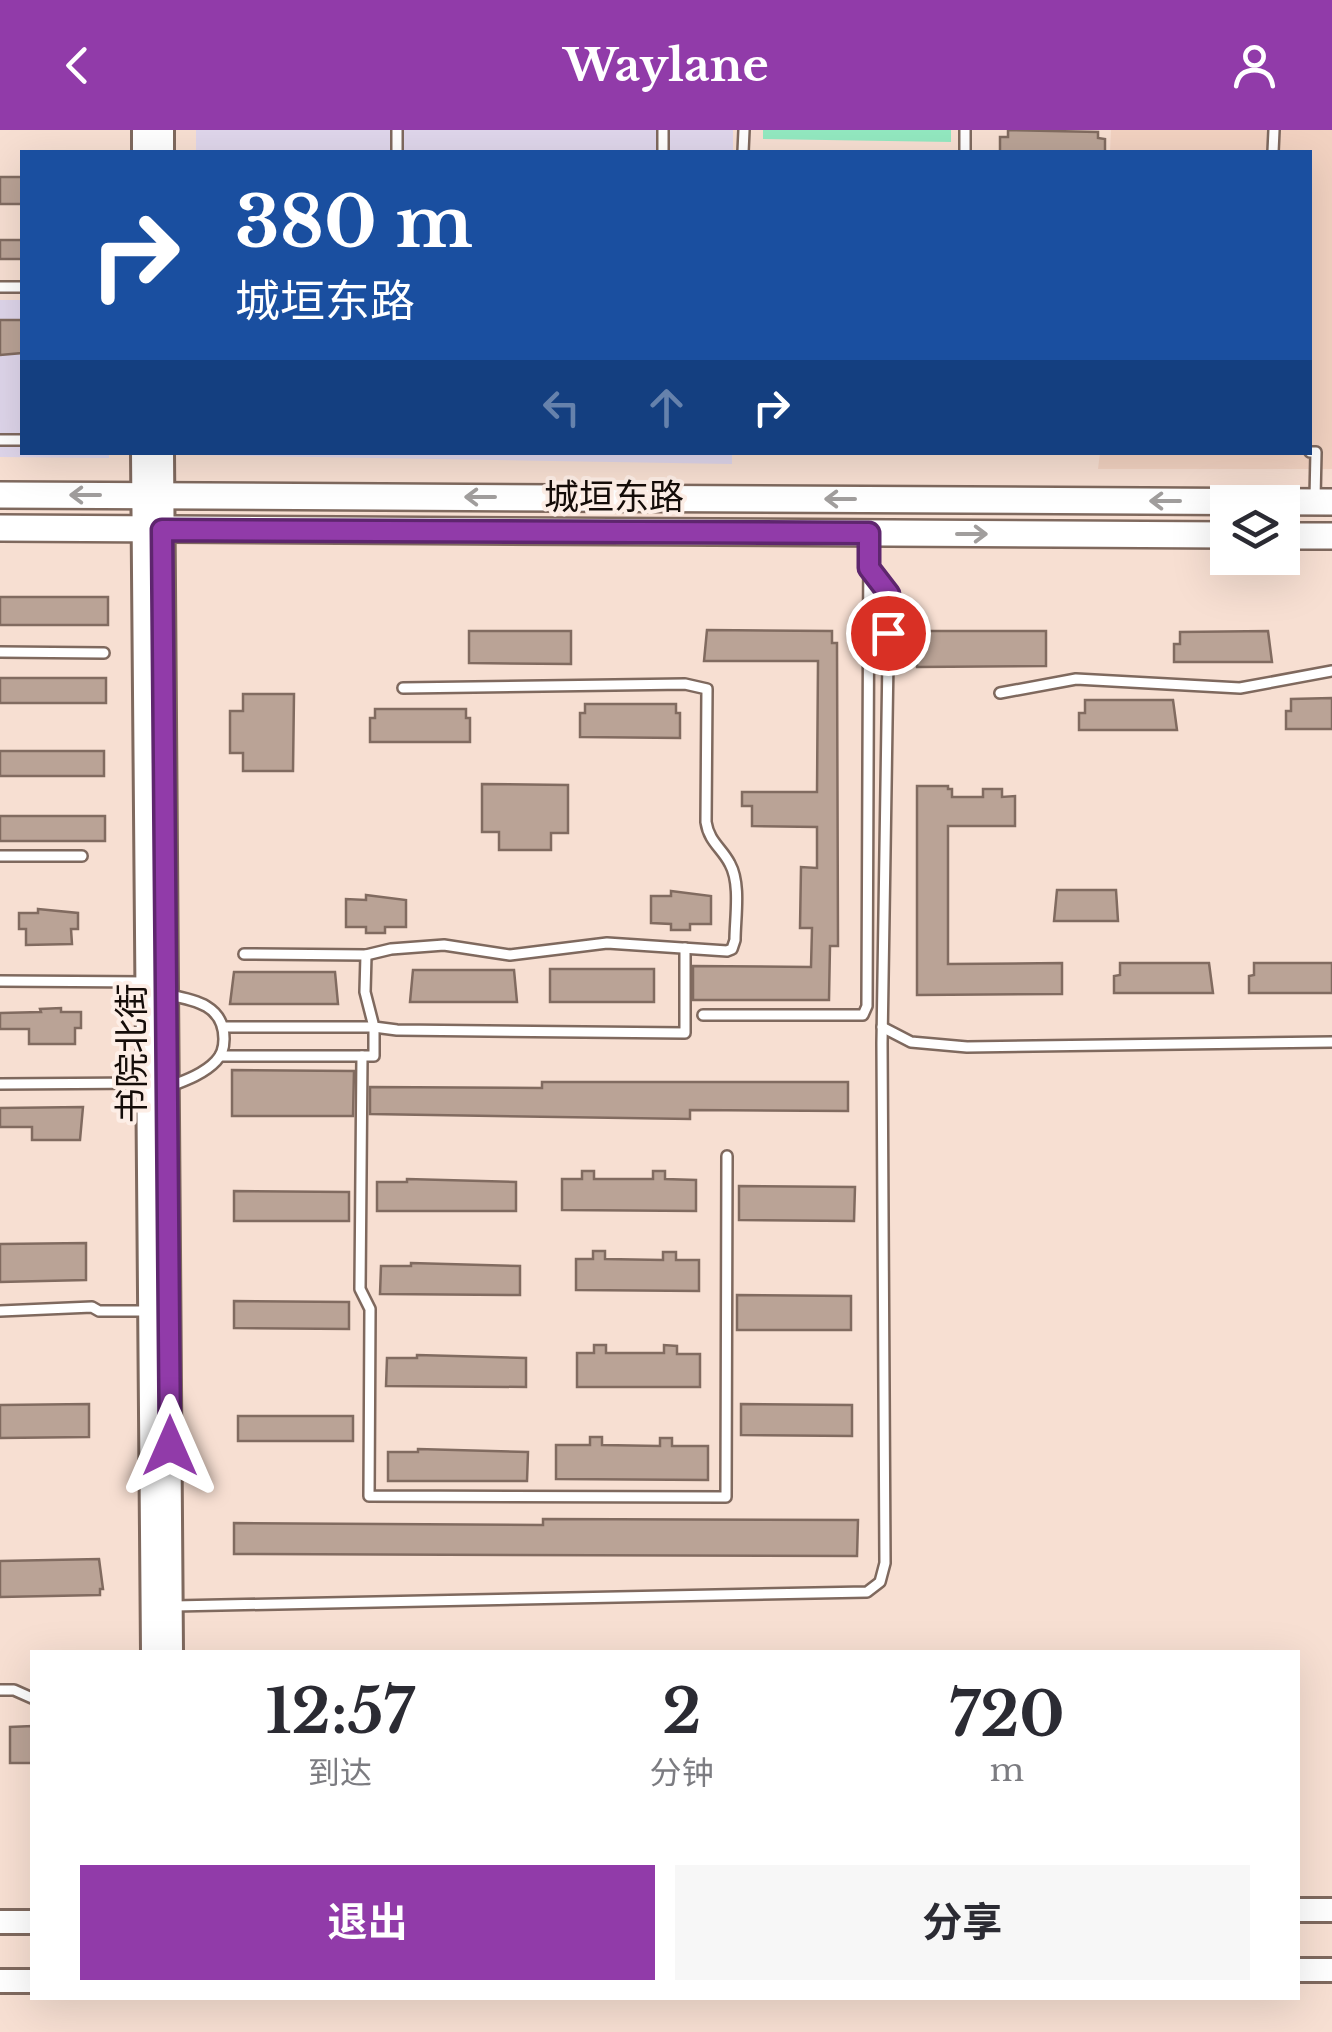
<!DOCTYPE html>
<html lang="zh">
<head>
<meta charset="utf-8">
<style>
	:root { --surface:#fff; --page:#f7f7f7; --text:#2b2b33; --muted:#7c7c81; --accent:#913ba9 }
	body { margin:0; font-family:"Libre Baskerville","Noto Sans SC",serif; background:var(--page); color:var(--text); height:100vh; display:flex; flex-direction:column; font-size:38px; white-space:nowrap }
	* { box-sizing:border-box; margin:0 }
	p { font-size:32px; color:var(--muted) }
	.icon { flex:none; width:55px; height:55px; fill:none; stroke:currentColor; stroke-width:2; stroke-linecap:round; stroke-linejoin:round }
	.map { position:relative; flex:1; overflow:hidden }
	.drawer { position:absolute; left:30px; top:1520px; width:1270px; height:350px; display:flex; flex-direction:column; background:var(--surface); border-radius:0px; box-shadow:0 10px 40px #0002 }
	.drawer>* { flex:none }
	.hud { position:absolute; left:20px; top:20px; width:1292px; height:305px; border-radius:0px; box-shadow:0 10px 40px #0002; background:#1a4fa0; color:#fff; overflow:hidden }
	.fabs { position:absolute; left:1210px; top:355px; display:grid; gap:20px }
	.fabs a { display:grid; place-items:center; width:90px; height:90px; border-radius:0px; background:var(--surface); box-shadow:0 10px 40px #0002; font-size:50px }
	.pin { position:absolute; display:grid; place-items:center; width:85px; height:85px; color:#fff; margin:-42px; border:5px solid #fff; border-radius:50%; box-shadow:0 2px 10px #0007 }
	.me { position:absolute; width:110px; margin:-55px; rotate:0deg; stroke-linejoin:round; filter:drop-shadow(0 0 8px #0008) }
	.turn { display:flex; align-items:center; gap:35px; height:210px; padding:0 50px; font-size:45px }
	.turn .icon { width:130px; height:130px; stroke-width:2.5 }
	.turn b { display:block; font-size:70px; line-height:85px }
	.lanes { display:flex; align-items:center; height:95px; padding:0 50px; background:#0003; justify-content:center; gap:50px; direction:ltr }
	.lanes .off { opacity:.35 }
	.eta { display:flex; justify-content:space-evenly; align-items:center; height:170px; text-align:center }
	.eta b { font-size:60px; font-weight:700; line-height:70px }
	.primary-button { display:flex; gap:20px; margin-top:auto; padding:20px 50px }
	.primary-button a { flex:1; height:115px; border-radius:0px; background:var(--accent); color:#fff; font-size:40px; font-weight:700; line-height:115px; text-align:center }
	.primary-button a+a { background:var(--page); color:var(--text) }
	header { display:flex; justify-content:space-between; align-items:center; height:130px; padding:0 50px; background:var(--accent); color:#fff; font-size:45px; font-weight:700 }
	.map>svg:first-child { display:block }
</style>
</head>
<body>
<header><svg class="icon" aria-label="back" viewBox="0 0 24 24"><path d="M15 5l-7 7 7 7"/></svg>Waylane<svg class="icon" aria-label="person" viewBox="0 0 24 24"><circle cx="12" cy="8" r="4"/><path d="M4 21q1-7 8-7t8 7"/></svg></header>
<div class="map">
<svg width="1332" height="1902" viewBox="0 0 1332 1902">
	<rect width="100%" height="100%" fill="#f7dfd2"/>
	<g fill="#dfd6eb">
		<rect x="196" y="0" width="537" height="22"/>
		<polygon points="0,170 22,170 22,322 109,323 109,328 0,327"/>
		<polygon points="193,323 732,322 732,334 193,325"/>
	</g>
	<polygon fill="#f2d2c1" points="1111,0 1332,0 1332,339 1098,339 1100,323 1310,322 1310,22 1110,22"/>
	<polygon fill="#93e9c1" points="763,0 951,0 951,12 763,9"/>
	<g fill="#baa396" stroke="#816b60" stroke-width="2.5">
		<polygon points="1008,0 1098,2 1098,8 1105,9 1105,22 1000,22 1000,7 1008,7"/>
		<rect x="0" y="47" width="22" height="27"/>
		<rect x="0" y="110" width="22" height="19"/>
		<polygon points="0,190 22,190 22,223 0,225"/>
		<rect x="0" y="467" width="108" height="28"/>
		<polygon points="707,500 832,501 832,513 837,513 838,816 830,816 829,870 693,870 693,836 811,837 812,798 800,798 801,737 817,738 817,697 752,696 752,676 742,676 742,662 817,662 818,531 704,531"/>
		<polygon points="469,501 571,501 571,534 469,533"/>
		<polygon points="917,501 1046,501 1046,536 917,537"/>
		<polygon points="1268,501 1272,532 1174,532 1174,514 1180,514 1180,502"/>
		<rect x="0" y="548" width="106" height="25"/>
		<polygon points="243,564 294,564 293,641 243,641 243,623 230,623 230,581 243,581"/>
		<polygon points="1332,568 1332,599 1286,599 1286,581 1291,581 1291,569"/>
		<polygon points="1085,570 1173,570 1177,600 1079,600 1079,583 1085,583"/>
		<polygon points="585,574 676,574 676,583 680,583 680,608 580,607 580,583 585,583"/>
		<polygon points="375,579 466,579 466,588 470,588 470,612 370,612 370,588 375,588"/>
		<rect x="0" y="621" width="104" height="25"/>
		<polygon points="482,654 568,655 568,703 551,703 551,720 499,720 499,702 482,702"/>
		<polygon points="917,656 948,656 948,659 952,659 952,667 983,667 983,659 1002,659 1002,667 1015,666 1015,696 948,696 948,834 1062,833 1062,864 917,865"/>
		<rect x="0" y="686" width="105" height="25"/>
		<polygon points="1057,760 1116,760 1118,791 1054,791"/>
		<polygon points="671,761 711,766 711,794 690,794 690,800 671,800 671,794 651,793 651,766 671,766"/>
		<polygon points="366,765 406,770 406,797 385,797 385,803 366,803 366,797 346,797 346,769 366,770"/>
		<polygon points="38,779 78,783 78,799 71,799 72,814 26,815 26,799 19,799 19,783 38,783"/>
		<polygon points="1120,833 1209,833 1213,863 1114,863 1114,846 1120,845"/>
		<polygon points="1254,833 1332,833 1332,863 1249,863 1249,846 1254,845"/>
		<rect x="550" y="839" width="104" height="33"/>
		<polygon points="413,840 514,840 517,872 410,872"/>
		<polygon points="234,842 335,842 338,874 230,874"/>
		<polygon points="61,878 61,882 81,882 81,898 75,898 75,914 29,914 29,899 0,899 0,883 41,882 40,879"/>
		<polygon points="232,940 354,941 353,986 232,986"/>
		<polygon points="542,952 848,952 848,981 690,980 690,989 370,984 370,957 542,958"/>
		<polygon points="83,977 80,1010 32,1010 32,997 0,997 0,978"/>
		<polygon points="582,1041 594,1041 594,1049 653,1049 653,1041 665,1041 665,1049 696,1050 696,1081 562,1080 562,1049 582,1049"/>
		<polygon points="407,1049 516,1052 516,1081 377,1081 377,1052 407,1052"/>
		<polygon points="739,1056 855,1057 854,1091 739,1090"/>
		<polygon points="234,1061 349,1062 349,1091 234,1091"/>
		<polygon points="86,1113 86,1150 0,1152 0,1114"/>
		<polygon points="593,1121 605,1121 605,1129 663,1130 663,1122 676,1122 676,1130 699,1130 699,1161 576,1160 576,1129 593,1129"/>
		<polygon points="411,1133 520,1136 520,1165 380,1164 381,1136 411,1136"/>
		<polygon points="737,1165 851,1166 851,1200 737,1200"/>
		<polygon points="234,1171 349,1172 349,1199 234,1198"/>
		<polygon points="594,1215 606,1215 606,1223 664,1223 664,1215 677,1216 677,1224 700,1224 700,1257 577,1257 577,1223 594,1223"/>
		<polygon points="417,1225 526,1228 526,1257 386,1256 387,1228 417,1228"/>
		<polygon points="89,1274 89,1307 0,1308 0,1275"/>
		<polygon points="741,1274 852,1275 852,1306 741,1305"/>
		<rect x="238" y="1286" width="115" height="25"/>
		<polygon points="590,1307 602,1307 602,1315 660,1316 660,1308 672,1308 672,1316 708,1316 708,1350 556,1349 556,1315 590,1315"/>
		<polygon points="418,1319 528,1322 527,1351 388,1351 388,1322 418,1322"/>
		<polygon points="543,1389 858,1390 857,1426 234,1424 234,1393 543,1395"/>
		<polygon points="99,1429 103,1459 100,1459 100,1465 0,1467 0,1431"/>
		<polygon points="32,1596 32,1633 10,1633 10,1597"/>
	</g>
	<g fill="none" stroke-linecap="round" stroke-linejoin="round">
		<defs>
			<g id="service">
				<polyline points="397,22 397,0"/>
				<polyline points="663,22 663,0"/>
				<polyline points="743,22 744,0"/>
				<polyline points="965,22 965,0"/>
				<polyline points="1273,22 1274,0"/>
				<polyline points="0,157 22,157"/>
				<polyline points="0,310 22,310"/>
				<polyline points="1310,322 1316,322 1315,368"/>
				<polyline points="0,522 104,523"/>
				<polyline points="1000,563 1076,549 1240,558 1332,541"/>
				<polyline points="0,726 82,726"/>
				<path d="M244 824 366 825 391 819 444 815 510 825 607 813 727 821 732 819 735 810C735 788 741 754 730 734 722 718 709 712 706 692L707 559 685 554 403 558"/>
				<polyline points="366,825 365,862 374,897 397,900 685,903 685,818"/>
				<polyline points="0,851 147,852"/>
				<polyline points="703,885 863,885 867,876 869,406"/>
				<polyline points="882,897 911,912 967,917 1332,912"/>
				<polyline points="220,926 374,926 374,897 223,897"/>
				<polyline points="362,926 360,1159 370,1179 369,1366 726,1367 727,1026"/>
				<polyline points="0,954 147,953"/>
				<path d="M168 957C184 951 204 944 216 931 222 925 224 916 224 909 224 876 196 870 169 865"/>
				<polyline points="0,1181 92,1177 99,1181 147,1181"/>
				<polyline points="174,1476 867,1462 880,1452 885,1433 882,913 889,464 869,437"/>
				<polyline points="0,1560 14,1560 32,1568"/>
			</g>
			<g id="tertiary">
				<polyline points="144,22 144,0"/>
				<polyline points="162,22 162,0"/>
				<polyline points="143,322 153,1522"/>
				<polyline points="162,322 171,1522"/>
				<polyline points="1298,1780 1332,1780"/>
				<polyline points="0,1792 32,1792"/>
				<polyline points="1298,1840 1332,1840"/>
				<polyline points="0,1851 32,1851"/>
			</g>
			<g id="secondary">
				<polyline points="0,365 1332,372"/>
				<polyline points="0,398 1228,405"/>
				<polyline points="1282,406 1332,406"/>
			</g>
		</defs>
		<use href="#service" stroke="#7f695e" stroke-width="14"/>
		<use href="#tertiary" stroke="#7f695e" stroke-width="28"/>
		<use href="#secondary" stroke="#7f695e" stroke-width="30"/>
		<use href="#service" stroke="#fff" stroke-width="9"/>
		<use href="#tertiary" stroke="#fff" stroke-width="22"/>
		<use href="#secondary" stroke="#fff" stroke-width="25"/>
	</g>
	<defs><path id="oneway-shaft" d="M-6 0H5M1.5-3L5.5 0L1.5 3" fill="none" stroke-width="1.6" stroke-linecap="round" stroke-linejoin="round" transform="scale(2.5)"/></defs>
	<g stroke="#a19e9d">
		<use href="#oneway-shaft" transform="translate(85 365) rotate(-180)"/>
		<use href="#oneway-shaft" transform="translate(480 367) rotate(-180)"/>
		<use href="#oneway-shaft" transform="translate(840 369) rotate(-180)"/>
		<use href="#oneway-shaft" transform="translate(1165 371) rotate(-180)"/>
		<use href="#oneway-shaft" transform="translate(972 404)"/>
	</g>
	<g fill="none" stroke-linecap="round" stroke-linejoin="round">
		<defs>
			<polyline id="route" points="170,1316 162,400 869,403 869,438 889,464 888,503"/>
		</defs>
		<use href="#route" stroke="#5e266e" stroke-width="25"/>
		<use href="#route" stroke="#913ba9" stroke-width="18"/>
	</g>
	<g text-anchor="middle" stroke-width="8" stroke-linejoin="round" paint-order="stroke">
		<g font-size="35" fill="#150d09" stroke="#fdeee6">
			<text x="614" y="379">城垣东路</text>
			<text transform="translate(132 923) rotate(-90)" y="12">书院北街</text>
		</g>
	</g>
</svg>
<div class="fabs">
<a><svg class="icon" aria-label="layers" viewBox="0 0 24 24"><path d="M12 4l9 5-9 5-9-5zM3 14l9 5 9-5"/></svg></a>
</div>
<div class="pin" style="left:888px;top:503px;background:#d93025"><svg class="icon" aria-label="arrive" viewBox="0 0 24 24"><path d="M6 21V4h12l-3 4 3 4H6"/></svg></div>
<svg class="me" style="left:170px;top:1316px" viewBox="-20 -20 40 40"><path d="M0-17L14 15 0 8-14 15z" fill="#913ba9" stroke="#fff" stroke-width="4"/></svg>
<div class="hud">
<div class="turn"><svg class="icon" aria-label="right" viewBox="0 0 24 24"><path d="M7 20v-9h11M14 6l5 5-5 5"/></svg><div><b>380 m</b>城垣东路</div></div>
<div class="lanes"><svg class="icon off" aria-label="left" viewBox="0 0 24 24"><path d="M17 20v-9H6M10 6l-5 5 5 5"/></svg><svg class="icon off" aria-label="ahead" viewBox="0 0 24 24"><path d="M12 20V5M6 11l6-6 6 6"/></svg><svg class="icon" aria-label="right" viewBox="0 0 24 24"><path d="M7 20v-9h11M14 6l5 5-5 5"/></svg></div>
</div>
<section class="drawer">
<div class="eta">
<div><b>12:57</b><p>到达</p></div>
<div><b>2</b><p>分钟</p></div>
<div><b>720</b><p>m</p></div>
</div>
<div class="primary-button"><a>退出</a><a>分享</a></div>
</section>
</div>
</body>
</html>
